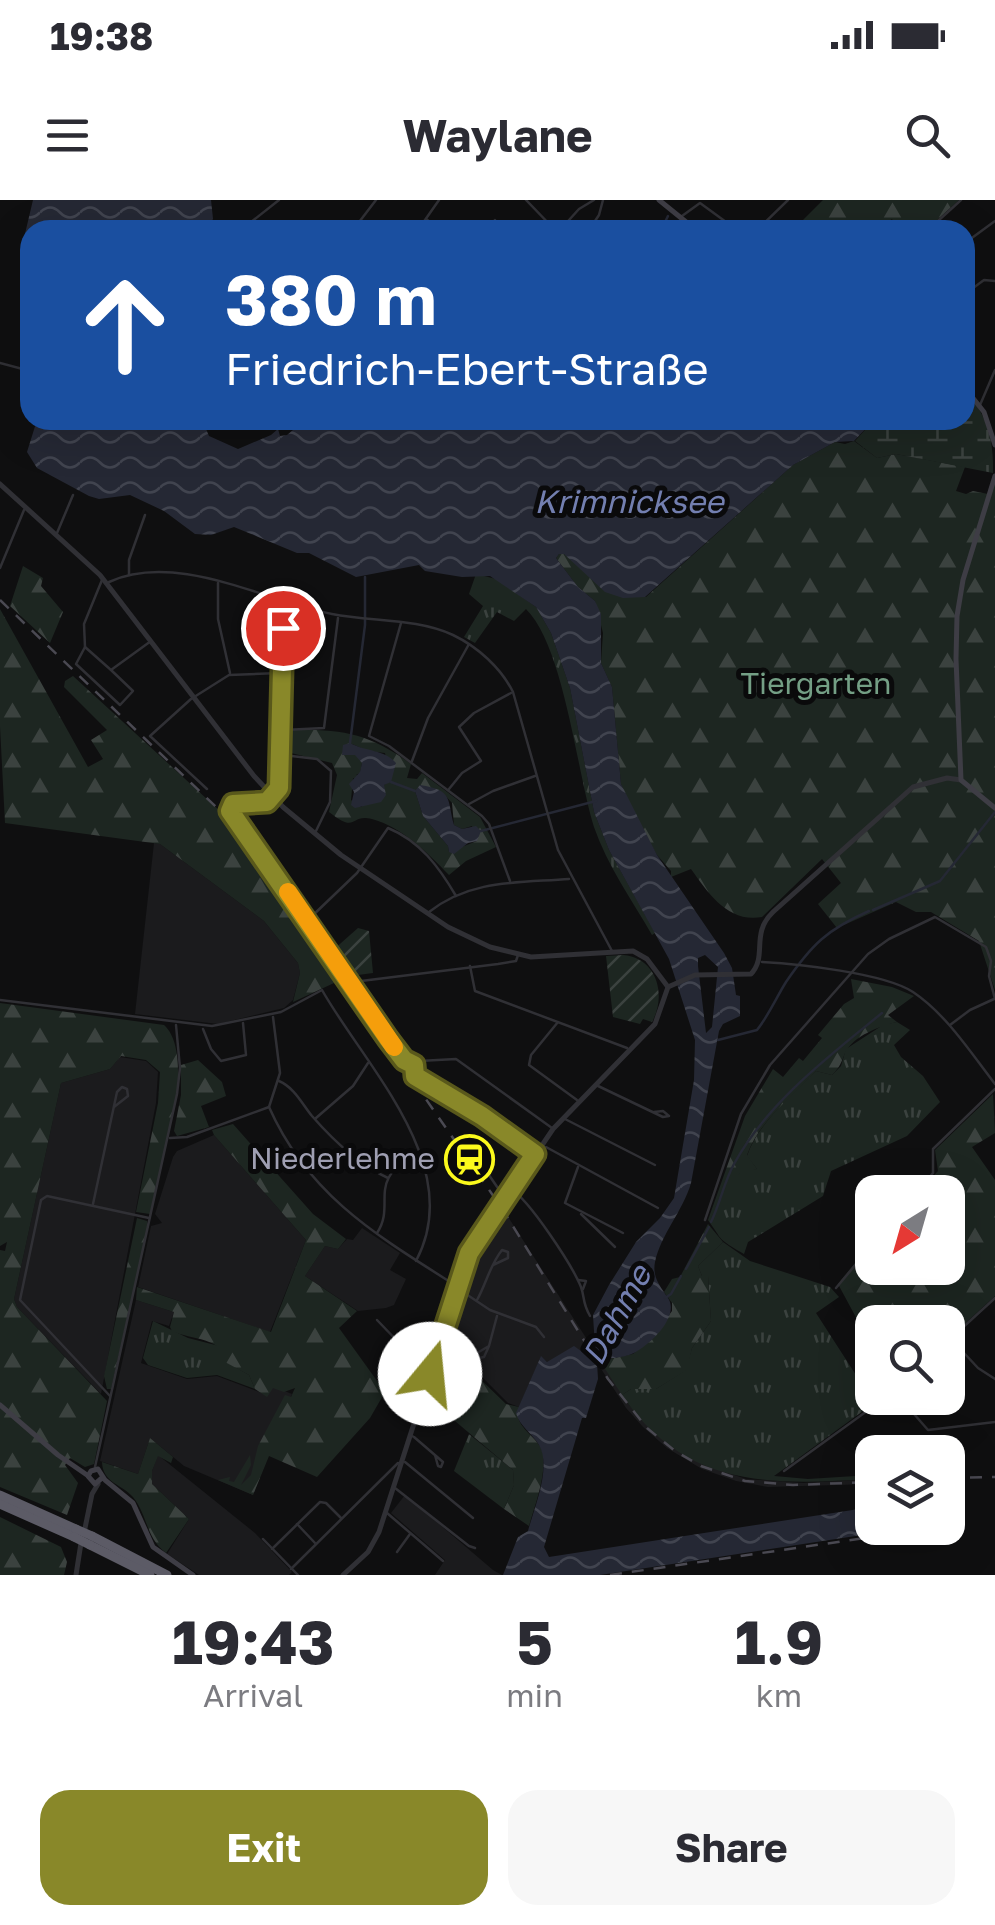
<!DOCTYPE html>
<html lang="en">
<head>
<meta charset="utf-8">
<style>
	:root { --surface:#fff; --page:#f7f7f7; --text:#2b2b33; --muted:#7c7c81; --accent:#898829 }
	body { margin:0; font-family:"Golos Text",sans-serif; background:var(--page); color:var(--text); height:100vh; display:flex; flex-direction:column; font-size:38px; white-space:nowrap }
	* { box-sizing:border-box; margin:0 }
	p { font-size:32px; color:var(--muted) }
	.icon { flex:none; width:55px; height:55px; fill:none; stroke:currentColor; stroke-width:2; stroke-linecap:round; stroke-linejoin:round }
	.map { position:relative; height:1375px; overflow:hidden }
	.drawer { display:flex; flex-direction:column; background:var(--surface); flex:1 }
	.drawer>* { flex:none }
	.banner { position:absolute; left:20px; top:20px; width:955px; height:210px; border-radius:30px; box-shadow:0 10px 40px #0002; background:#1a4fa0; color:#fff; overflow:hidden }
	.needle { width:65px; rotate:217deg }
	.fabs { position:absolute; left:855px; top:975px; display:grid; gap:20px }
	.fabs a { display:grid; place-items:center; width:110px; height:110px; border-radius:20px; background:var(--surface); box-shadow:0 10px 40px #0002; font-size:50px }
	.pin { position:absolute; display:grid; place-items:center; width:85px; height:85px; color:#fff; margin:-42px; border:5px solid #fff; border-radius:50%; box-shadow:0 2px 10px #0007 }
	.me { position:absolute; width:110px; margin:-55px; rotate:17deg; stroke-linejoin:round; filter:drop-shadow(0 0 8px #0008) }
	.turn { display:flex; align-items:center; gap:35px; height:210px; padding:0 40px; font-size:45px }
	.turn .icon { width:130px; height:130px; stroke-width:2.5 }
	.turn b { display:block; font-size:70px; line-height:85px }
	.eta { display:flex; justify-content:space-evenly; align-items:center; height:170px; text-align:center }
	.eta b { font-size:60px; font-weight:700; line-height:70px }
	.cta { display:flex; gap:20px; margin-top:auto; padding:20px 40px }
	.cta a { flex:1; height:115px; border-radius:30px; background:var(--accent); color:#fff; font-size:40px; font-weight:700; line-height:115px; text-align:center }
	.cta a+a { background:var(--page); color:var(--text) }
	.status { display:flex; justify-content:space-between; align-items:center; height:70px; padding:0 50px; background:var(--surface); direction:ltr }
	.status svg { height:28px; fill:currentColor }
	header { display:flex; justify-content:space-between; align-items:center; height:130px; padding:0 40px; background:var(--surface); font-size:45px; font-weight:700 }
	.map>svg:first-child { display:block }
</style>
</head>
<body>
<div class="status"><b>19:38</b><svg viewBox="0 0 49 12"><path d="M0 12V9h3v3zM5 12V6h3v6zM10 12V3h3v9zM15 12V0h3v12zM26 1h20v11H26zM47 4h2v5h-2z"/></svg></div>
<header><svg class="icon" aria-label="menu" viewBox="0 0 24 24"><path d="M4 6h16M4 12h16M4 18h16"/></svg>Waylane<svg class="icon" aria-label="search" viewBox="0 0 24 24"><circle cx="10" cy="10" r="6"/><path d="M15 15l6 6"/></svg></header>
<div class="map">
<svg width="995" height="1375" viewBox="0 0 995 1375">
	<defs>
		<pattern id="grass-tufts" width="24" height="20" patternUnits="userSpaceOnUse" patternTransform="scale(2.5)"><rect width="24" height="20" fill="#1d2621"/><path d="M3 7l-1-3M5 7V3M7 7l1-3M15 17l-1-3M17 17v-4M19 17l1-3" fill="none" stroke="#3b423f"/></pattern>
		<pattern id="forest-firs" width="22" height="20" patternUnits="userSpaceOnUse" patternTransform="scale(2.5)"><rect width="22" height="20" fill="#1d2621"/><path d="M5 1l3.5 6h-7zM16 11l3.5 6h-7z" fill="#3b423f"/></pattern>
		<pattern id="wetland-marsh" width="20" height="14" patternUnits="userSpaceOnUse" patternTransform="scale(2.5)"><rect width="20" height="14" fill="#1d2621"/><path d="M1 5h8M5 5V1M11 12h8M15 12V8" fill="none" stroke="#3b423f"/></pattern>
		<pattern id="garden-furrows" width="10" height="10" patternUnits="userSpaceOnUse" patternTransform="scale(2.5)"><rect width="10" height="10" fill="#1d2621"/><path d="M-1 1l2-2M0 10L10 0M9 11l2-2" fill="none" stroke="#3b423f"/></pattern>
		<pattern id="water-waves" width="16" height="10" patternUnits="userSpaceOnUse" patternTransform="scale(2.5)"><rect width="16" height="10" fill="#252834"/><path d="M0 5q4-4 8 0t8 0" fill="none" stroke="#41444f"/></pattern>
	</defs>
	<rect width="100%" height="100%" fill="#0f0f10"/>
	<g fill="#1b1b1d">
		<polygon points="154,643 160,644 264,721 298,763 300,773 293,800 284,808 218,824 135,814"/>
		<polygon points="120,857 146,861 158,872 156,903 101,1194 17,1107 14,1099 61,883 110,869"/>
		<polygon points="214,935 306,1040 270,1132 138,1087 151,1026 162,1023 155,1014 173,957 177,951"/>
		<polygon points="503,1009 630,1206 667,1243 702,1264 746,1279 803,1283 872,1279 872,1284 768,1287 736,1281 702,1269 667,1248 643,1227 626,1208 591,1153 547,1162 541,1157 519,1207 508,1203 445,1140 460,1088 475,1053 502,1014"/>
		<polygon points="362,1028 400,1053 390,1070 406,1079 394,1105 386,1108 358,1111 305,1076 325,1046 338,1049 347,1039 353,1040"/>
		<polygon points="136,1100 174,1112 169,1126 152,1121 141,1163 187,1179 217,1176 267,1195 272,1186 292,1194 253,1295 184,1266 150,1238 138,1274 100,1261"/>
		<polygon points="158,1255 255,1333 292,1372 289,1375 199,1375 167,1354 189,1319 152,1284 152,1271"/>
		<polygon points="405,1295 493,1370 502,1375 435,1375 445,1360 391,1313"/>
	</g>
	<g fill="url(#grass-tufts)">
		<path d="M476 374 496 379 536 407 551 433 570 488 594 612 609 650 655 733 652 735C632 700 607 665 594 627 577 573 564 446 526 409L514 421 497 412 475 443 464 437 483 406 469 394Z"/>
		<path d="M897 822 910 830 894 845 901 857 923 876 940 902 907 936 831 971 823 996 748 1042 744 1054C736 1049 721 1042 717 1033 711 1017 728 981 740 973 745 970 751 970 757 969L747 956C759 922 791 896 816 871L832 875 841 866 846 849 883 825Z"/>
		<path d="M723 1042 750 1061 830 1087 839 1097 816 1113 874 1203 774 1276 808 1279 872 1275V1279C771 1285 686 1289 622 1195L631 1189H656L686 1170 692 1148 711 1121 708 1076H702L698 1066Z"/>
		<polygon points="153,1121 188,1138 219,1146 225,1153 226,1162 249,1175 255,1189 217,1175 187,1178 148,1165 143,1158"/>
		<polygon points="469,1234 513,1270 514,1285 504,1309 454,1271"/>
	</g>
	<g fill="url(#forest-firs)" fill-rule="evenodd">
		<polygon points="823,0 959,0 926,30 898,30 892,19 877,30 793,30"/>
		<path d="M854 241 877 258 896 254 965 267 956 291 966 294 973 291 988 294 995 273V790L979 741 931 712H916L896 702 837 728 818 704 841 683 822 659 762 717C728 723 709 694 691 669L671 677V671L657 655 635 616 621 584 612 487 601 463 603 433 595 401 578 387 556 358 559 354H564L646 397 793 265 835 242 845 244Z"/>
		<polygon points="23,366 43,378 41,386 63,412 50,443 10,406"/>
		<polygon points="0,409 88,567 103,559 91,540 107,530 64,487 65,481 73,476 221,612 334,771 334,783 293,802 300,773 298,763 264,721 160,644 5,623 0,526"/>
		<path d="M284 530C338 529 366 531 411 564L407 578 417 579 422 573 480 617 496 647 466 661 449 675C427 652 402 627 372 619 349 613 358 635 329 612L337 575 332 563 283 551ZM350 543 368 551 385 553 391 581 384 585 383 591 361 607 351 600 353 578 360 581 364 577 356 575 360 573 362 563ZM415 591 443 593 452 603 454 625 462 629 472 626 477 641 449 652 448 646 423 616Z"/>
		<path d="M851 779 892 787 914 796 888 815 897 822C880 826 853 836 845 853 841 863 840 867 832 875L816 871C792 897 759 921 747 955L757 969 739 974C728 1000 716 998 717 1033L708 1020 745 916 773 869 783 877 799 858 803 861 822 838 818 835 844 804 854 798Z"/>
		<path d="M0 803 164 825C180 839 179 874 177 894L150 1014 136 1012 158 903 160 872 146 860 121 856 110 869 61 883 14 1099 17 1107 107 1201 94 1264 85 1267 70 1258 65 1265 78 1283 67 1315 0 1287V1050L5 1051 7 1042 0 1046Z"/>
		<polygon points="198,860 222,882 226,896 201,906 209,927 177,936 174,931 181,895 181,865"/>
		<polygon points="993,894 995,933 972,947 995,980 995,1096 948,1139 948,1122 872,1122 872,1147 838,1084 872,1042 872,1068 948,1068 948,992 919,992 938,971 935,950"/>
		<path d="M233 924 313 1014 346 1039 338 1049 325 1046 305 1076 357 1111 339 1128 385 1192 370 1218 317 1277 269 1256 253 1295 218 1280 230 1277 229 1281 234 1282 250 1255 251 1265 241 1285 251 1275 258 1246 285 1195 291 1197 295 1188 284 1192 273 1188 267 1197 255 1189 249 1175 225 1162C224 1137 191 1140 172 1131L170 1127 174 1112 136 1100 137 1087 271 1132 306 1040 214 935 212 930Z"/>
		<polygon points="137,1018 147,1021 148,1026 111,1189 107,1189 104,1176"/>
		<polygon points="708,1024 723,1042 698,1066 702,1076 708,1076 711,1121 692,1148 687,1170 656,1189 631,1189 622,1195 600,1161 633,1154 651,1140 672,1111 672,1103 664,1092 672,1079 680,1077"/>
		<path d="M476 1175 506 1204 519 1207C512 1228 539 1235 543 1254 546 1277 535 1304 529 1326L504 1309 514 1285 513 1270 455 1221Z"/>
		<path d="M150 1238 173 1257 171 1263 158 1256 152 1271V1284L189 1319 166 1353C146 1338 148 1316 133 1297 120 1283 103 1283 102 1262L138 1274Z"/>
		<polygon points="0,1317 61,1347 67,1362 64,1375 0,1375"/>
	</g>
	<path fill="url(#wetland-marsh)" d="M965 192C988 214 994 243 993 273L896 254 877 258 855 241 874 220H965Z"/>
	<g fill="url(#garden-furrows)">
		<polygon points="358,728 369,731 373,773 350,776 332,751"/>
		<path d="M623 755C657 758 667 795 652 822L643 819 640 824 613 817 606 756Z"/>
	</g>
	<g fill="url(#water-waves)" fill-rule="evenodd">
		<polygon points="33,0 211,0 213,19 206,30 30,30 30,112 20,55"/>
		<path d="M37 220H213L206 229 209 236 238 249 271 235 278 229 280 236 287 235 305 220H356L371 226 423 225 434 220H874L854 241 835 242 793 265 645 397 623 398 605 392 564 354H559L556 358 578 387 595 401 601 414V463L612 487 621 584 657 655 724 753 732 768 736 795 740 796V816L723 824 719 831 691 983C683 1011 661 1034 655 1062 652 1077 660 1086 668 1098 680 1116 651 1144 634 1153 623 1159 609 1156 597 1163L598 1179 586 1218H582L544 1347 549 1357 872 1307V1328H908L600 1375H503L518 1337 528 1331C534 1308 552 1267 539 1245 532 1233 520 1227 516 1213L541 1156 547 1162 574 1146 585 1154 595 1147 593 1115 609 1085 636 1042 660 1018 674 998 694 880 695 840 669 759 609 650 594 612 570 488 551 433 536 407 490 376 462 377 425 371 419 365 356 377 309 353H297L234 327 211 335 195 334 164 311 130 295 99 299 89 296 37 268 27 252ZM705 755 718 767 712 827 706 833 698 766V758Z"/>
		<path d="M350 543C366 552 384 549 396 563L391 582 384 585 386 595 381 602 355 608 351 605 354 592 349 584 360 572 362 563 355 555H342L343 545Z"/>
		<path d="M420 585C454 590 447 600 454 625L462 629 476 626 481 631 477 641 468 643 454 654 449 652 448 646 423 616 415 591Z"/>
	</g>
	<g fill="none" stroke-linecap="round" stroke-linejoin="round">
		<g stroke="#252834" stroke-width="2.5">
			<polyline points="661,30 668,16"/>
			<polyline points="350,543 365,425 365,377"/>
			<polyline points="391,582 415,591"/>
			<polyline points="481,631 596,601"/>
			<polyline points="873,710 940,681 995,612"/>
			<path d="M718 840 757 830C769 815 776 798 786 782 812 744 828 729 869 711"/>
			<path d="M711 1022C720 1004 724 982 734 964 768 902 829 856 882 813"/>
			<polyline points="686,1069 709,1027"/>
			<polyline points="665,1098 671,1094 681,1076"/>
		</g>
		<g stroke="#303035" stroke-width="2.5">
			<polyline points="526,0 555,30"/>
			<polyline points="682,16 700,3 737,30"/>
			<polyline points="426,19 441,30"/>
			<polyline points="222,27 225,30"/>
			<polyline points="241,30 279,0"/>
			<polyline points="353,30 376,0"/>
			<polyline points="418,30 439,0"/>
			<polyline points="488,30 495,20"/>
			<polyline points="560,30 579,9 594,0"/>
			<polyline points="589,30 599,15 603,0"/>
			<polyline points="757,30 788,0"/>
			<polyline points="928,30 961,0"/>
			<polyline points="965,43 995,21"/>
			<polyline points="965,94 984,80 995,81"/>
			<polyline points="0,163 30,171"/>
			<polyline points="980,205 995,170"/>
			<polyline points="57,333 73,295"/>
			<polyline points="0,368 24,310"/>
			<polyline points="129,375 129,360 145,315"/>
			<path d="M109 382C177 351 265 401 332 414 372 422 416 418 453 435 478 447 501 468 513 492L558 650 612 751"/>
			<polyline points="218,383 218,419 230,473"/>
			<polyline points="287,406 280,473 280,578 278,592 267,602 233,604 230,611 388,839 404,860 414,865"/>
			<polyline points="401,423 369,536 389,546 482,616 489,624 510,681"/>
			<polyline points="85,447 84,424 102,380"/>
			<polyline points="111,470 85,447 76,464 120,505 133,491 111,470 151,441"/>
			<polyline points="284,530 324,528 338,418"/>
			<polyline points="283,555 317,559 331,571 330,602 316,631"/>
			<polyline points="412,561 428,518 469,444"/>
			<polyline points="207,589 150,536 191,499 229,475 278,473"/>
			<polyline points="449,589 462,573 481,561 459,527 474,513 511,493"/>
			<polyline points="469,604 493,591 535,576"/>
			<path d="M429 712C471 679 519 683 569 679"/>
			<path d="M310 718 357 673 388 628C420 641 439 667 456 696"/>
			<path d="M762 762C798 764 884 773 913 792 946 814 971 853 995 884"/>
			<polyline points="470,766 475,791 627,848"/>
			<polyline points="353,782 498,764 516,761 518,755"/>
			<path d="M0 800 212 826 281 812 322 790C365 866 467 966 416 1061"/>
			<polyline points="558,822 531,855 529,865 577,900"/>
			<polyline points="950,825 970,810 994,799"/>
			<polyline points="203,829 211,849 221,861 246,855 243,823"/>
			<path d="M279 881C295 888 302 904 312 916 333 940 359 965 388 978"/>
			<polyline points="596,885 663,917 669,916 663,911 654,912"/>
			<path d="M269 907C308 995 376 1035 455 1085"/>
			<polyline points="316,918 353,886 368,863"/>
			<polyline points="563,918 655,965"/>
			<polyline points="170,938 187,937 269,907 280,873 273,817"/>
			<polyline points="546,947 658,1008"/>
			<polyline points="535,954 482,916 419,879 413,872 414,865 419,861 456,859 552,928"/>
			<polyline points="478,959 504,997"/>
			<polyline points="578,967 565,1003 623,1033"/>
			<path d="M511 989C530 1001 572 1065 581 1087 585 1098 582 1102 590 1116"/>
			<polyline points="917,992 933,973 933,949 995,889"/>
			<polyline points="93,1004 117,892 122,887 127,889 128,896 114,907"/>
			<polyline points="581,1014 615,1047"/>
			<polyline points="705,1020 741,914 770,865 868,754 889,739 935,717 986,747 991,761 989,776 995,799"/>
			<path d="M377 1033C397 1003 364 981 418 953"/>
			<polyline points="578,1080 586,1081 583,1089"/>
			<polyline points="836,1088 872,1045"/>
			<polyline points="460,1090 490,1110 536,1127 544,1137"/>
			<path d="M477 1100C486 1084 490 1065 502 1050L508 1052V1058L493 1065"/>
			<polyline points="377,1120 428,1173"/>
			<polyline points="952,1140 978,1168 995,1179"/>
			<polyline points="948,1141 995,1098"/>
			<polyline points="869,1143 872,1150"/>
			<polyline points="489,1146 484,1157 479,1158 477,1153 489,1146 497,1116"/>
			<polyline points="110,1196 20,1100 41,1000 47,996 149,1018"/>
			<polyline points="424,1196 450,1218"/>
			<polyline points="900,1198 928,1230 995,1222"/>
			<polyline points="410,1235 414,1237 443,1262 441,1267 438,1266 435,1255"/>
			<polyline points="405,1262 473,1318"/>
			<polyline points="95,1267 177,894 180,868 176,825"/>
			<polyline points="784,1271 885,1198"/>
			<polyline points="395,1288 469,1346 475,1348"/>
			<polyline points="387,1313 443,1361"/>
			<polyline points="297,1324 315,1343"/>
			<polyline points="263,1339 298,1375"/>
			<polyline points="272,1349 320,1302 326,1303 341,1318"/>
			<polyline points="397,1352 410,1334"/>
			<polyline points="291,1369 398,1263"/>
		</g>
		<g stroke="#303035" stroke-width="5">
			<polyline points="0,284 100,375 254,576 283,607 341,655 448,727 490,747 531,757 633,751 647,759 668,787"/>
			<path d="M668 787 695 775 751 774C768 756 750 734 773 712L913 587 947 578 961 580"/>
			<polyline points="84,1333 92,1294 98,1284"/>
			<polyline points="76,1375 81,1343"/>
			<polyline points="343,1375 368,1352 379,1332 469,1053 553,929 655,824 668,787"/>
		</g>
		<g stroke="#3e3d45" stroke-width="5">
			<polyline points="659,0 696,30"/>
			<polyline points="965,188 984,212 995,245"/>
			<polyline points="995,276 963,380 957,416 956,459 961,580 995,608"/>
			<polyline points="0,1205 58,1255 87,1275"/>
			<polyline points="103,1277 95,1284 88,1276 91,1271 98,1269 105,1280 133,1303 153,1347 193,1375"/>
		</g>
		<g stroke="#5c5b66" stroke-width="9">
			<polyline points="0,1295 76,1329"/>
			<polyline points="0,1304 74,1337"/>
			<polyline points="92,1336 167,1375"/>
			<polyline points="90,1345 150,1375"/>
		</g>
		<g stroke="#4a4952" stroke-width="2.5" stroke-dasharray="12 10" stroke-linecap="butt">
			<polyline points="0,400 235,625 501,1007 608,1179 647,1228 675,1251 701,1266 745,1281 793,1285 872,1282"/>
			<polyline points="948,1278 995,1277"/>
			<polyline points="610,1375 927,1329"/>
		</g>
		<g stroke="#5c5b66" stroke-width="9">
			<polyline points="76,1329 92,1336"/>
			<polyline points="74,1337 90,1345"/>
		</g>
	</g>
	<g fill="none" stroke-linecap="round" stroke-linejoin="round">
		<defs>
			<polyline id="route" points="283,428 279,588 267,602 233,604 230,611 388,839 404,860 414,865 415,876 482,916 535,954 469,1053 430,1174"/>
		</defs>
		<use href="#route" stroke="#59581b" stroke-width="25"/>
		<use href="#route" stroke="#898829" stroke-width="18"/>
		<polyline stroke="#f59e0b" stroke-width="18" points="288,692 394,847"/>
	</g>
	<defs>
		<symbol id="station-ring" viewBox="-11 -11 22 22"><circle r="9.5" fill="#0a0a0b" stroke="#fbf91c" stroke-width="1.5"/><path d="M-3-6H3Q5-6 5-4V2Q5 4 3 4L4.5 6H3L1.5 4h-3L-3 6H-4.5L-3 4Q-5 4-5 2V-4Q-5-6-3-6ZM-3.5-4v3h7v-3ZM-3.5 1v1.5H-2V1ZM2 1v1.5H3.5V1Z" fill="#fbf91c"/></symbol>
	</defs>
	<g fill-rule="evenodd">
		<use href="#station-ring" x="442" y="932" width="55" height="55"/>
	</g>
	<g text-anchor="middle" stroke-width="10" stroke-linejoin="round" paint-order="stroke">
		<g font-size="30" fill="#749f85" stroke="#0a0a0b">
			<text x="816" y="494">Tiergarten</text>
		</g>
		<g font-size="30" fill="#9f9fb2" stroke="#0a0a0b" text-anchor="end">
			<text x="435" y="969">Niederlehme</text>
		</g>
		<g font-size="32" font-style="italic" fill="#737fb0" stroke="#0a0a0b">
			<text x="629" y="313">Krimnicksee</text>
			<text transform="translate(617 1115) rotate(-61)" y="11">Dahme</text>
		</g>
	</g>
</svg>
<div class="fabs">
<a><svg class="needle" viewBox="-14 -14 28 28"><path d="M0-13l5 13h-10z" fill="#e53935"/><path d="M0 13l5-13h-10z" fill="#7c7c81"/></svg></a>
<a><svg class="icon" aria-label="search" viewBox="0 0 24 24"><circle cx="10" cy="10" r="6"/><path d="M15 15l6 6"/></svg></a>
<a><svg class="icon" aria-label="layers" viewBox="0 0 24 24"><path d="M12 4l9 5-9 5-9-5zM3 14l9 5 9-5"/></svg></a>
</div>
<div class="pin" style="left:283px;top:428px;background:#d93025"><svg class="icon" aria-label="arrive" viewBox="0 0 24 24"><path d="M6 21V4h12l-3 4 3 4H6"/></svg></div>
<svg class="me" style="left:430px;top:1174px" viewBox="-20 -20 40 40"><circle r="19" fill="#fff"/><path d="M0-13L10 11 0 6-10 11z" fill="#898829"/></svg>
<div class="banner">
<div class="turn"><svg class="icon" aria-label="ahead" viewBox="0 0 24 24"><path d="M12 20V5M6 11l6-6 6 6"/></svg><div><b>380 m</b>Friedrich-Ebert-Straße</div></div>
</div>
</div>
<section class="drawer">
<div class="eta">
<div><b>19:43</b><p>Arrival</p></div>
<div><b>5</b><p>min</p></div>
<div><b>1.9</b><p>km</p></div>
</div>
<div class="cta"><a>Exit</a><a>Share</a></div>
</section>
</body>
</html>
